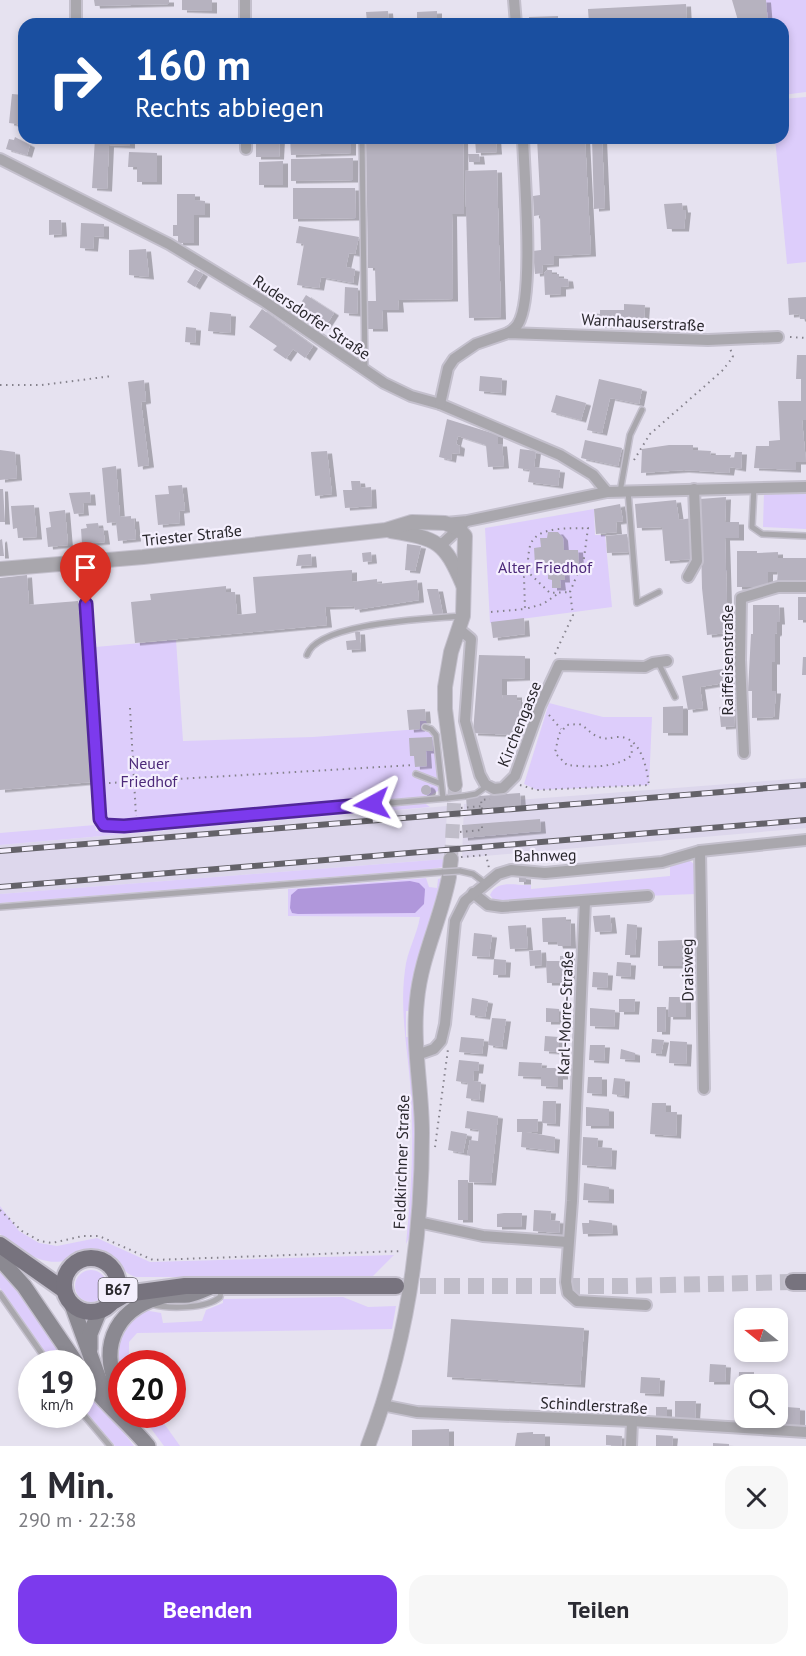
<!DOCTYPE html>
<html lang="de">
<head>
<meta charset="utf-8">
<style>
	:root { --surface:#fff; --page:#f7f7f7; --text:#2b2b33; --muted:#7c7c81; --accent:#7c3aed }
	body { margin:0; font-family:"PT Sans",sans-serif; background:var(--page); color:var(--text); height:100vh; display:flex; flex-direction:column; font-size:22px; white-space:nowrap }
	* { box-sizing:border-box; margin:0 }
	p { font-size:20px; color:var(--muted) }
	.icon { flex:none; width:33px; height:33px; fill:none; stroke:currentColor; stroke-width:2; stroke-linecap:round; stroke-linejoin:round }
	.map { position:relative; height:1446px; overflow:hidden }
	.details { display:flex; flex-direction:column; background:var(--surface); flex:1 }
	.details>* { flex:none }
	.top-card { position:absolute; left:18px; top:18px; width:771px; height:126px; border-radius:18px; box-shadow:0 3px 9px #0003; background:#1a4fa0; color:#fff; overflow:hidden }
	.needle { width:39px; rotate:288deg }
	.buttons { position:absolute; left:734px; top:1308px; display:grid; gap:12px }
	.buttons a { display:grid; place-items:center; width:54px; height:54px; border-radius:12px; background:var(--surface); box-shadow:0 3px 9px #0003; font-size:30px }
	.speed { position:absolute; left:18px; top:1350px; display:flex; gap:12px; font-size:30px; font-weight:700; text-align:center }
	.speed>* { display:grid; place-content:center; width:78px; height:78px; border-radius:50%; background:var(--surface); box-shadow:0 3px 9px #0003; line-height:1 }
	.speed small { font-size:15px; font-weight:400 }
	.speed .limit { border:9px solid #d22; background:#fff; color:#111 }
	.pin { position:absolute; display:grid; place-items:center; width:51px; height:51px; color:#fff; margin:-62px -26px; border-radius:50% 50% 50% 0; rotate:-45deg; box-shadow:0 0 6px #0007 }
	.pin .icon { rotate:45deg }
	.me { position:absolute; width:66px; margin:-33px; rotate:265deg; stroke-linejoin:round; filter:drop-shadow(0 0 4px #0008) }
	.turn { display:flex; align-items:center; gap:21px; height:126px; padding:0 18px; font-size:27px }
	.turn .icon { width:78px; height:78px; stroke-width:2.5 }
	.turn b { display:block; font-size:42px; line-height:51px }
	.round { display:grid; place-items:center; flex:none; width:63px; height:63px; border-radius:18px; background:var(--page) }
	.head { display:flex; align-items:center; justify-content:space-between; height:102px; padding:0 18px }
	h1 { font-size:36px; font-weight:600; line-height:45px }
	.primary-button { display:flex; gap:12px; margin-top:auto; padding:12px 18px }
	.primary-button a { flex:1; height:69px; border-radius:18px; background:var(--accent); color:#fff; font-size:24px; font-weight:600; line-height:69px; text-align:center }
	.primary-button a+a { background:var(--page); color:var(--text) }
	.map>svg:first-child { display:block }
</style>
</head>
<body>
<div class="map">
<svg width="806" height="1446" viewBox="0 0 806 1446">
	<defs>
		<filter id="shadow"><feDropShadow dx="5" dy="2.5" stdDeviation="0" flood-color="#0004"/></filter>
	</defs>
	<rect width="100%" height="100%" fill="#e6e2f0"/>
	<g fill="#ddd7ec">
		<polygon points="806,778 806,828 462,858 464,804"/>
		<polygon points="447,806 445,859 0,894 0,845"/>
	</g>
	<g fill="#ddcdfb">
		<polygon points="763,0 806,0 806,92 783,95 783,24 765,24"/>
		<polygon points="806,97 806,262 787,264 775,138 783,138 783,99"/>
		<polygon points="764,491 806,493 806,529 763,527"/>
		<polygon points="594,509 595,535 605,535 612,607 490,623 485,528"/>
		<polygon points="176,640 183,741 313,737 420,729 420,721 426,721 431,734 438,734 444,787 430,796 111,824 105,818 95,647"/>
		<polygon points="549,703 603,717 652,717 649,785 537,790 524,784"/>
		<polygon points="423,802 430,807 0,845 0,833 95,825 96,831"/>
		<polygon points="445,859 444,867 430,869 0,903 0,894"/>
		<path d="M689 860 694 864 697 874 695 894 495 902 490 895C497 879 516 886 531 885V889L670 876V867Z"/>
		<path d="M426 878 429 887 437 888 438 879 442 878 417 962 410 1011H406V1037H410C413 1075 424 1217 406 1244 411 1195 414 1146 411 1097 409 1054 399 1014 405 970 407 951 417 935 420 917L288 916V889Z"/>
		<path d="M0 1206 19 1231 39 1243 57 1246 97 1238 150 1262 394 1255 372 1277H136C121 1273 117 1257 102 1253 88 1249 80 1255 67 1260 42 1268 18 1248 0 1234Z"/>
		<polygon points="0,1265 73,1363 53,1363 0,1288"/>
		<circle cx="91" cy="1286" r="16"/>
		<polygon points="343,1297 368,1307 396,1306 392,1329 137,1333 129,1342 129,1363 122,1364 122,1386 114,1369 121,1329 144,1310 161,1313 163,1323 202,1321 206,1310 223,1303 223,1299"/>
		<polygon points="82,1378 134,1446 115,1446 82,1407"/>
		<polygon points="141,1415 158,1415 180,1446 164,1446"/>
	</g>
	<polygon fill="#b097db" points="410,881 419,883 425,889 424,904 415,913 298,914 292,913 290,908 291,895 298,889"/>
	<g fill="#b6b2bf" filter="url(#shadow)">
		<polygon points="94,0 169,0 169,4 95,6"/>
		<polygon points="182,0 212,0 212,11 182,10"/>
		<polygon points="732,0 766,0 768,24 739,24"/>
		<polygon points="686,4 687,24 589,24 588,9"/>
		<polygon points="388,11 389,23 356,24 367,22 366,12"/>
		<polygon points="437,11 437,24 417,24 417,12"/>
		<polygon points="558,16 558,24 530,24 529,17"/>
		<polygon points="12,94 24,95 24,125 9,123"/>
		<polygon points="15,137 30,145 27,155 6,149 9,139 14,140"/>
		<polygon points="95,138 130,138 130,146 109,145 107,189 92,188"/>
		<polygon points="256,138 280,138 279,157 256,157"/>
		<polygon points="290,138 351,138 351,153 291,155"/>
		<polygon points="366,138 463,138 464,214 452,214 453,299 398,300 399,310 382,310 383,329 368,329 368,301 376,301 375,268 368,268"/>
		<polygon points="475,138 496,138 497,152 476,153"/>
		<polygon points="537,138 585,138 591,254 554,256 554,264 542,265 543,273 535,274 533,251 541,250 540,215 534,216 533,196 540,195"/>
		<polygon points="592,138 602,138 605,208 594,209"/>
		<polygon points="129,152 157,153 157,182 137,182 137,167 128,167"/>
		<polygon points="468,154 479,154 480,162 469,162"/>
		<polygon points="353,158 353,180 291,181 291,159"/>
		<polygon points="283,161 283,185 259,185 259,162"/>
		<polygon points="497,170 501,317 469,318 465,171"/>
		<polygon points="293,188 355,188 356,218 293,219"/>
		<polygon points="177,194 195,194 195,200 205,201 205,215 194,215 194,243 178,243 178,236 173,236 173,225 177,225"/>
		<polygon points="682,203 683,210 686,210 684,229 667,229 664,204"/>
		<polygon points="49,220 61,220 62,234 49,235"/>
		<polygon points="81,223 104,224 104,237 94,236 93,249 80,248"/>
		<polygon points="299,226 359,237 355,254 349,253 346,267 355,269 353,283 321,277 319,288 297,285 304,244 296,243"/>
		<polygon points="146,249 149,277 129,275 129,250"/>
		<polygon points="195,269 203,274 195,287 187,282"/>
		<polygon points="547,270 552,270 552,274 559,274 559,278 568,279 569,286 561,287 561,294 545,295 544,273"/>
		<polygon points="345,287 358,288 357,314 344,313"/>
		<polygon points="306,295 334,313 325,327 297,309"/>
		<polygon points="806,297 806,319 800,319 799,314 789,315 788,298"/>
		<polygon points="624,304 645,305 644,319 637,318 637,327 592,325 593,313 600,314 600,310 624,310"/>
		<polygon points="262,309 313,346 305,358 293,349 286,359 273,350 277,346 249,327"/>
		<polygon points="210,312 231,314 230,333 208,331"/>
		<polygon points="186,327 196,328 195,343 185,342"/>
		<polygon points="797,355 806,355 806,420 802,420 806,462 796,462 796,470 754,468 756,446 769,446 769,441 780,440 778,401 801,401 801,379 796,379"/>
		<polygon points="480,376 502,378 501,393 479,391"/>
		<polygon points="599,379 642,389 639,404 610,398 602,433 587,430"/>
		<polygon points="144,380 146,401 141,402 149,465 138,467 128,382"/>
		<polygon points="556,395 586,403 581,420 551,412"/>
		<polygon points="447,419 498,435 498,444 502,444 504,466 488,467 486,445 458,436 456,444 460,446 459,454 452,453 451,460 439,457"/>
		<polygon points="585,440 622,448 618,466 581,458"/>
		<polygon points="669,445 693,445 693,450 711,451 710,455 731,455 730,458 734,458 735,452 742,452 741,469 730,467 729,473 684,470 641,473 642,449"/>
		<polygon points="520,449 536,451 534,467 560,470 558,486 528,482 530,470 518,468"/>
		<polygon points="0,450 15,452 17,478 0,480"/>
		<polygon points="327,451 332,494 315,496 311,452"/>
		<polygon points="116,466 120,517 131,516 131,519 134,519 136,539 118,541 116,522 107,523 102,468"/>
		<polygon points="351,481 360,481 361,488 371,487 372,506 345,508 343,490 352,490"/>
		<polygon points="182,485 185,510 179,511 180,523 158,525 155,495 169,494 168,486"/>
		<polygon points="0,489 3,489 5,522 0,522"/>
		<polygon points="90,492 91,503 83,503 84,513 74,514 69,493"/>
		<polygon points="726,497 725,522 739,522 739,538 725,538 728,633 707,635 702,588 700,499"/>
		<polygon points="676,500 679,520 692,518 694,559 665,561 662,527 637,528 635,504"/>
		<polygon points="620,504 623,521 616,522 617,532 596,534 594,509"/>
		<polygon points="34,505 37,537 18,538 17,528 13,529 11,506"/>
		<polygon points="65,510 68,545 48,547 46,528 51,527 49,512"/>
		<polygon points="98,523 99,528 103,528 105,542 82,544 81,529 87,528 86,524"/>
		<polygon points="548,532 558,532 563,538 564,550 578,550 579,564 564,564 565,580 560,580 561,588 552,588 552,580 548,579 548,566 535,565 534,548 541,547 540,538 547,538"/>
		<polygon points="627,534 629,552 607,553 606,536"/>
		<polygon points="2,539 4,556 0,556 0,540"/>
		<polygon points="407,544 421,546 415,571 405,570"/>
		<polygon points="737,551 757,551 757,553 778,552 778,558 806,558 806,582 777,582 778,572 768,572 768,587 737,587"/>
		<polygon points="371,552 372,561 363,562 362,553"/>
		<polygon points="311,554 312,565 296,566 298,555"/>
		<polygon points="352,570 352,582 377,579 377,584 417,580 419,600 355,610 354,606 325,607 327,625 135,643 131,602 151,600 150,594 226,586 226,592 235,592 237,615 256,613 253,577"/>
		<polygon points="27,575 29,605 78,601 92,782 0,790 0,578"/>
		<polygon points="427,589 438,589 443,615 433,615"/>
		<rect x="798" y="597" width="8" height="23"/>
		<polygon points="753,605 779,605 780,622 777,622 777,633 775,634 775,662 772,662 772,691 776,691 774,717 752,718 752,691 748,691 751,634 753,634"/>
		<polygon points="524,618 525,634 493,638 491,622"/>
		<polygon points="355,632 360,632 361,649 347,650 346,641 356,640"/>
		<polygon points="479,655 525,656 525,678 502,679 502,699 503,695 517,695 517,700 521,701 520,731 515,735 473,733"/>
		<polygon points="803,657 806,657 806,675 802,675"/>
		<polygon points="727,668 730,682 700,687 703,708 688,710 682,676"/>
		<polygon points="683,706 683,733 663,733 663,707"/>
		<polygon points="733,706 735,726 721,727 719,707"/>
		<polygon points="425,709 426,721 420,721 420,729 409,730 407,710"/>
		<polygon points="432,737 433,751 426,751 427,766 415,767 414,756 410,756 409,738"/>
		<circle cx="426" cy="790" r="5"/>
		<polygon points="520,793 521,806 467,810 466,797"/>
		<polygon points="540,819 541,831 463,838 462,825"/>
		<polygon points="519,876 526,877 526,882 519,882"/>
		<polygon points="610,915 612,931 595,932 593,916"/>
		<polygon points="566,917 566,921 570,921 571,946 558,946 557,942 543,942 542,918"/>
		<polygon points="627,924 637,925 635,955 625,955"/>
		<polygon points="526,925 528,948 510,949 508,926"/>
		<polygon points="474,933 492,935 489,957 472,956"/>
		<polygon points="682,940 682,966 658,966 658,941"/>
		<polygon points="541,950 542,965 530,966 529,951"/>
		<polygon points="560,956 570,956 571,977 565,978 565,983 547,983 546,961 560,961"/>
		<polygon points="494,959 506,960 505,975 493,975"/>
		<polygon points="617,962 631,963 630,977 616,976"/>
		<polygon points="593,972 608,973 607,988 592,987"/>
		<polygon points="669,997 686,997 686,1017 668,1017"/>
		<polygon points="472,998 488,1001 485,1017 470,1015"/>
		<polygon points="619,999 635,999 634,1012 619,1012"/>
		<polygon points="657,1007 666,1007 665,1032 657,1032"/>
		<polygon points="546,1008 559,1009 559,1022 546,1022"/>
		<polygon points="590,1008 615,1010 614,1027 590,1026"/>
		<polygon points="492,1018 506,1019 502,1047 488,1045"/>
		<polygon points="545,1036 559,1037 559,1052 544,1051"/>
		<polygon points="461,1037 484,1039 482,1054 459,1052"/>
		<polygon points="652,1039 664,1040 661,1054 651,1053"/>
		<polygon points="670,1041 687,1042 686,1064 669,1063"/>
		<polygon points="590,1045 605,1045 604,1061 589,1060"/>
		<polygon points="621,1049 635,1053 635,1060 620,1059"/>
		<polygon points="459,1060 479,1062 478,1071 474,1071 473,1081 481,1082 479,1100 466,1098 468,1083 456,1081"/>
		<polygon points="519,1062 542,1063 541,1068 563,1068 563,1077 558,1077 558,1087 541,1086 541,1077 518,1076"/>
		<polygon points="588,1077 602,1077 602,1094 587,1093"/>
		<polygon points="614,1078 625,1079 624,1096 612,1094"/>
		<polygon points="543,1101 556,1101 555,1124 542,1123"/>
		<polygon points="652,1103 666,1103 666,1112 677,1112 676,1136 650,1134"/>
		<polygon points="586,1107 609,1109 609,1126 586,1126"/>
		<polygon points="467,1111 498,1116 491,1183 469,1182 470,1156 467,1155 470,1140 478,1141 479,1130 465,1128"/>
		<polygon points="517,1119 538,1119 537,1132 526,1132 555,1137 554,1151 521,1147 522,1132 517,1132"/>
		<polygon points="451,1131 467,1134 463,1153 448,1150"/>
		<polygon points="583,1137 598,1138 597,1147 612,1148 611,1167 582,1165"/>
		<rect x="458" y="1180" width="10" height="40"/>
		<polygon points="584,1183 609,1187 609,1201 583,1200"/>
		<polygon points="534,1210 551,1211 550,1220 560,1221 559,1233 533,1231"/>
		<polygon points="504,1213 522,1213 521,1227 497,1227 497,1214"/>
		<polygon points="589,1220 612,1223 613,1233 583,1234 582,1223 589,1223"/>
		<polygon points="451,1319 584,1328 580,1385 447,1377"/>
		<polygon points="710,1364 726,1365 725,1382 709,1382"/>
		<polygon points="739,1372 754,1372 754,1380 751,1380 751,1384 744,1384 744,1391 738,1391"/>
		<polygon points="641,1377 660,1378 659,1394 640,1393"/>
		<polygon points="741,1399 744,1400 744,1418 759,1418 759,1424 740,1424"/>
		<polygon points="675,1401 696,1401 695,1419 675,1419"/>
		<rect x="656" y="1407" width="11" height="13"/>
		<polygon points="786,1407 800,1408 800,1426 786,1425"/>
		<polygon points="449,1429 449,1446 412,1446 412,1430"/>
		<polygon points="533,1432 533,1434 545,1434 545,1446 515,1446 517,1433"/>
		<polygon points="606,1435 622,1436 621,1446 606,1445"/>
		<polygon points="656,1435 673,1436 672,1446 656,1446"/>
		<polygon points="713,1443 729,1444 729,1446 713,1446"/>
	</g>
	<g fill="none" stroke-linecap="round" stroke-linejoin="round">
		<polyline stroke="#c0bdc9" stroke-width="14" stroke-dasharray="14 7" stroke-linecap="butt" points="451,859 455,785"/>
		<polyline stroke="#c0bdc9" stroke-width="16" stroke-dasharray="16 8" stroke-linecap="butt" points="396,1286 625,1286 793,1282"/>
		<defs>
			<g id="service">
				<polyline points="362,138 365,369"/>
				<polyline points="754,487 752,527 762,534 806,536"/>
				<polyline points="628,491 637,603 659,592"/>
				<polyline points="620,492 630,435 642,410"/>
				<polyline points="82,562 90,647 100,819 103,825 111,827 448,798"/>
				<path d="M307 655C318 622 430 619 461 616"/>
				<polyline points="658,662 675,697"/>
				<polyline points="425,727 431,729 436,735 443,798"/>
				<polyline points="416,774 439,783"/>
				<polyline points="465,796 476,794 487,786"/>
				<polyline points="460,871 473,874 485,883"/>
				<polyline points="0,907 443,872"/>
				<polyline points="0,1294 49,1364"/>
				<path d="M151 1304C168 1309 206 1309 220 1297L222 1288"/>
				<polyline points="82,1413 110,1446"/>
			</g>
			<g id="minor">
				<polyline points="76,0 76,24"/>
				<polyline points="245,0 245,24"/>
				<polyline points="514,0 516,24"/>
				<polyline points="246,138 246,149"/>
				<polyline points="0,159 169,244 265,302 384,383 411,396 440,404 560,455 593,475 607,492"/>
				<path d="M508 333C511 331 516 328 518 324 535 297 524 174 523 138"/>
				<polyline points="440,404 448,368 454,359 476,344 508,333 708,340 778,337"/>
				<polyline points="446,523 467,521 607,492 806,487"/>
				<polyline points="441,545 463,525"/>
				<polyline points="688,577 697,561 694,489"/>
				<polyline points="459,629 471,639 465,721 480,775 485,784 494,789 503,788 515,776 540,706 559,665 645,667 653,663 667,661"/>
				<polyline points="744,753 740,660 741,598 778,587 806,587"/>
				<polyline points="700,851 704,1089"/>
				<polyline points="473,893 488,905 502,907 648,896"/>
				<polyline points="585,901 572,1201 566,1282 568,1293 577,1301 646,1305"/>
				<polyline points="417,1055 434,1049 441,1041 445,1024 455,921 465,901 498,874 511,870 545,873 662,862 700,851 806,840"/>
				<polyline points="418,1222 483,1236 568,1242"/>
				<polyline points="382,1405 417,1412 632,1421 806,1432"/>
				<polyline points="631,1446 632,1421"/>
			</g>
			<g id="tertiary">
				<path d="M391 531C438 539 444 541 463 585"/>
				<polyline points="0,569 143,557 386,530 412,522 445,523 459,529 465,536 463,616 451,652 445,687 445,709 455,785"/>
				<polyline points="450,867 451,859"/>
				<path d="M368 1446C406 1347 422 1238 422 1133 422 1089 412 1044 417 1000 421 957 441 919 449 877"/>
			</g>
			<g id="secondary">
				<polyline points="0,1259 24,1286 77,1364"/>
				<polyline points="72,1305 99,1379 115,1408"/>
				<polyline points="90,1349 90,1334 99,1312"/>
				<path d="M82 1372C100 1400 127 1421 148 1446"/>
				<path d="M122 1395C97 1353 112 1310 160 1297 169 1294 178 1296 188 1295 195 1294 203 1290 210 1287"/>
			</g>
			<g id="primary">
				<polyline points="0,1245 64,1290"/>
				<circle cx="91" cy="1285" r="27"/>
				<polyline points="793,1282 806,1282"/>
				<polyline points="114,1301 126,1294 185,1286 396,1286"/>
			</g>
		</defs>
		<use href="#service" stroke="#c4c0cd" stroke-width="8"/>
		<use href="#minor" stroke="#c4c0cd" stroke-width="14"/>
		<use href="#tertiary" stroke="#c4c0cd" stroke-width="16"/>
		<use href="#secondary" stroke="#c4c0cd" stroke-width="18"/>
		<use href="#primary" stroke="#c4c0cd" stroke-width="20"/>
		<g stroke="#85828c" stroke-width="2" stroke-dasharray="1.5 4.5" stroke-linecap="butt">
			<polyline points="790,337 806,338"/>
			<polyline points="0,385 42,385 112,376"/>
			<polyline points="634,460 650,434 722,371 733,357 730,348"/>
			<polyline points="527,571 524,577 525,609 543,604 559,593"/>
			<polyline points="491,612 525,609"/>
			<path d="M555 654 573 615 570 592 584 558 588 528C571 529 536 525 530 546 528 554 528 563 527 571L550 593 570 592"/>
			<polyline points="130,708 136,816"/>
			<polyline points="549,715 561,729"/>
			<polyline points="109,783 414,765"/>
			<path d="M520 785 537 790 649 785C647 769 641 735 617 737 610 738 606 740 599 737 590 734 587 727 579 724L567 725 559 734 555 753 567 765C587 767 616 769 632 755L631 742"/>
			<polyline points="461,808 482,806"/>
			<polyline points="482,809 481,800 490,799"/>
			<polyline points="460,832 482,830 482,823"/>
			<polyline points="461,857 486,855 489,868"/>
			<polyline points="435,1147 448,1049"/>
			<polyline points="0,1210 22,1231 40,1241 52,1243 83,1236 99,1236 153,1260 402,1251"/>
		</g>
		<use href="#service" stroke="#a9a7ad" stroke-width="5"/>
		<use href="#minor" stroke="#a9a7ad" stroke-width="10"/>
		<use href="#tertiary" stroke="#a9a7ad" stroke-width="14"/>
		<use href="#secondary" stroke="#8b8991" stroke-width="15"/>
		<use href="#primary" stroke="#77737e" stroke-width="16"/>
		<defs>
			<g id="rail">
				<polyline points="0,851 806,785"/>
				<polyline points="0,887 806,820"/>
			</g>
		</defs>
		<use href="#rail" stroke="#646269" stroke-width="6"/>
		<use href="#rail" stroke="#f4effd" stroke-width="4" stroke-dasharray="11" stroke-linecap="butt"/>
		<defs>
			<g id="service-bridge">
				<polyline points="448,798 465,796"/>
				<polyline points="443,872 460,871"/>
			</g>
		</defs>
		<use href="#service-bridge" stroke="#c4c0cd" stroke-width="8" stroke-linecap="butt"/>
		<use href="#service-bridge" stroke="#a9a7ad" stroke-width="5"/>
	</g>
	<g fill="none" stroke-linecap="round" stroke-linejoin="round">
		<defs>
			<polyline id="route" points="86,604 100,819 104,825 124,826 372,804"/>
		</defs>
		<use href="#route" stroke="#51269a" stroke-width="15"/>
		<use href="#route" stroke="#7c3aed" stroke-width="10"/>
	</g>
	<g text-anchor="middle" stroke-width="4.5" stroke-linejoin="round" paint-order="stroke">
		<rect fill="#f4effd" stroke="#66636b" stroke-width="1.5" x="98.5" y="1278" width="39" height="24" rx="4.5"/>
		<g font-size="15" font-weight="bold" fill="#29272c">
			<text x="118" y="1295">B67</text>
		</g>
		<g font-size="16" fill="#29272c" stroke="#f4effd">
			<text transform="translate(312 317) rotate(34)" y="6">Rudersdorfer Straße</text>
			<text transform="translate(643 322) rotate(3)" y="6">Warnhauserstraße</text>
			<text transform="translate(192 535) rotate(-6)" y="6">Triester Straße</text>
			<text transform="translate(727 660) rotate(-90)" y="6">Raiffeisenstraße</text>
			<text transform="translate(519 724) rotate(-68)" y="6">Kirchengasse</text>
			<text transform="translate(545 855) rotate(-1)" y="6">Bahnweg</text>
			<text transform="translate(687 970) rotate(-91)" y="6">Draisweg</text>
			<text transform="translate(565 1013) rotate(-88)" y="6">Karl-Morre-Straße</text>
			<text transform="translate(401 1162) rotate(-88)" y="6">Feldkirchner Straße</text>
			<text transform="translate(594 1405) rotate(3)" y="6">Schindlerstraße</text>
		</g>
		<g font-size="16" fill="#4c2979" stroke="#f4effd">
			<text x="545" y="573">Alter Friedhof</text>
			<text x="149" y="769">Neuer<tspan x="149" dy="18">Friedhof</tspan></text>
		</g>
	</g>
</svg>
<div class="buttons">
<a><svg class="needle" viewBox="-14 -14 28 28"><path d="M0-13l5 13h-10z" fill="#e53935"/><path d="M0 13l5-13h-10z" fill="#7c7c81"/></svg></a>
<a><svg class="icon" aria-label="search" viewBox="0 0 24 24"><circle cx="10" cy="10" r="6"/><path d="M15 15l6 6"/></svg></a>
</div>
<div class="speed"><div>19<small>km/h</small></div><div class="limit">20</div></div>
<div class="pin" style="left:86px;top:604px;background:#d93025"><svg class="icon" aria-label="arrive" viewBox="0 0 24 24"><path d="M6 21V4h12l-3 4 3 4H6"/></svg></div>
<svg class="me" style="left:372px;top:804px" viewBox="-20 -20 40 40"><path d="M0-17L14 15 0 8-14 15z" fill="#7c3aed" stroke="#fff" stroke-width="4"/></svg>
<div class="top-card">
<div class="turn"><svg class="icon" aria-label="right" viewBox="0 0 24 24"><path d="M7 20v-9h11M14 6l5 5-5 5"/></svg><div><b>160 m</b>Rechts abbiegen</div></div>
</div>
</div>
<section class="details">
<div class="head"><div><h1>1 Min.</h1><p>290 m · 22:38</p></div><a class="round"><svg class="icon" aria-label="close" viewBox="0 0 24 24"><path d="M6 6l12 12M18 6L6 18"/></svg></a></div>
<div class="primary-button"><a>Beenden</a><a>Teilen</a></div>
</section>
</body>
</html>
